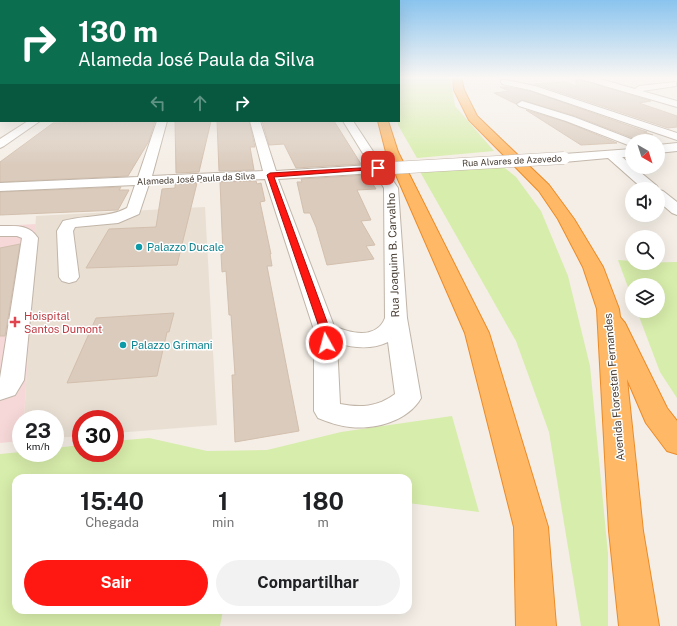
<!DOCTYPE html>
<html lang="pt">
<head>
<meta charset="utf-8">
<style>
	:root { --surface:#fff; --page:#f2f2f2; --text:#202124; --muted:#757577; --accent:#ff1812 }
	body { margin:0; font-family:"Public Sans",sans-serif; background:var(--page); color:var(--text); height:100vh; display:flex; flex-direction:column; font-size:15px; white-space:nowrap }
	* { box-sizing:border-box; margin:0 }
	p { font-size:13px; color:var(--muted) }
	.icon { flex:none; width:22px; height:22px; fill:none; stroke:currentColor; stroke-width:2; stroke-linecap:round; stroke-linejoin:round }
	.map { position:relative; flex:1; overflow:hidden }
	.panel { position:absolute; left:12px; top:474px; width:400px; height:140px; display:flex; flex-direction:column; background:var(--surface); border-radius:12px; box-shadow:0 4px 16px #0002 }
	.panel>* { flex:none }
	.top-card { position:absolute; left:0px; top:0px; width:400px; height:122px; box-shadow:0 4px 16px #0002; background:#0b6e4f; color:#fff; overflow:hidden }
	.needle { width:26px; rotate:141deg }
	.fabs { position:absolute; left:625px; top:134px; display:grid; gap:8px }
	.fabs a { display:grid; place-items:center; width:40px; height:40px; border-radius:50%; background:var(--surface); box-shadow:0 4px 16px #0002; font-size:20px }
	.speed { position:absolute; left:12px; top:410px; display:flex; gap:8px; font-size:20px; font-weight:700; text-align:center }
	.speed>* { display:grid; place-content:center; width:52px; height:52px; border-radius:50%; background:var(--surface); box-shadow:0 4px 16px #0002; line-height:1 }
	.speed small { font-size:10px; font-weight:400 }
	.speed .limit { border:6px solid #d22; background:#fff; color:#111 }
	.pin { position:absolute; display:grid; place-items:center; width:34px; height:34px; color:#fff; margin:-17px; border-radius:8px; box-shadow:0 2px 6px #0006 }
	.me { position:absolute; width:44px; margin:-22px; rotate:353deg; stroke-linejoin:round; filter:drop-shadow(0 0 3px #0008) }
	.turn { display:flex; align-items:center; gap:14px; height:84px; padding:0 12px; font-size:18px }
	.turn .icon { width:52px; height:52px; stroke-width:2.5 }
	.turn b { display:block; font-size:28px; line-height:34px }
	.lanes { display:flex; align-items:center; height:38px; padding:0 12px; background:#0003; justify-content:center; gap:20px; direction:ltr }
	.lanes .off { opacity:.35 }
	.eta { display:flex; justify-content:space-evenly; align-items:center; height:68px; text-align:center }
	.eta b { font-size:24px; font-weight:700; line-height:28px }
	.button { display:flex; gap:8px; margin-top:auto; padding:8px 12px }
	.button a { flex:1; height:46px; border-radius:24px; background:var(--accent); color:#fff; font-size:16px; font-weight:700; line-height:46px; text-align:center }
	.button a+a { background:var(--page); color:var(--text) }
	.map>svg:first-child { display:block }
</style>
</head>
<body>
<div class="map">
<svg width="677" height="626" viewBox="0 0 677 626">
	<rect width="100%" height="100%" fill="#f4eee6"/>
	<polygon fill="#e9dfd3" points="205,207 217,425 115,433 115,419 81,419 81,436 55,438 55,419 24,419 36,216"/>
	<polygon fill="#f6d8d8" points="36,224 24,419 21,419 21,441 0,443 0,226"/>
	<g fill="#d7edab">
		<polygon points="400,77 450,77 455,106 494,151 417,158 398,125 397,121 399,121 399,79"/>
		<polygon points="500,164 516,177 541,211 568,276 590,366 608,554 608,626 581,626 549,432 516,341 419,170"/>
		<polygon points="618,260 632,261 632,263 677,262 677,398 660,372 637,311 658,311 658,285 632,285 632,298"/>
		<polygon points="452,416 479,512 408,503 408,478 16,478 16,610 223,610 220,626 0,626 0,454 21,452 55,453 55,448 81,445 81,453 115,453 115,441 149,438 207,451 267,450 341,432"/>
	</g>
	<g fill="#dacbbd" stroke="#d3bfad">
		<polygon points="576,78 581,80 651,101 639,103 677,116 677,127 668,128 535,84 565,82 576,86"/>
		<polygon points="500,87 508,87 530,91 647,132 644,132 653,135 633,138 575,116 522,100 516,104 494,93 509,91"/>
		<polygon points="526,110 566,122 617,143 581,145"/>
		<polygon points="155,121 149,141 128,176 0,182 0,162 53,123"/>
		<polygon points="175,121 211,121 199,172 176,173"/>
		<polygon points="217,121 249,121 255,147 250,147 254,170 219,171"/>
		<polygon points="262,121 334,121 361,164 296,168 284,144 269,145"/>
		<polygon points="367,175 376,189 357,190 371,220 361,221 375,245 366,246 374,259 327,265 316,227 310,213 304,213 297,182 302,182 301,179"/>
		<polygon points="256,181 257,184 261,183 265,201 260,202 271,254 270,254 272,266 267,266 299,431 235,442 232,375 235,375 231,315 229,315 226,271 222,272 221,254 223,254 220,182"/>
		<polygon points="197,183 177,265 86,268 109,229 156,227 162,189 175,188 175,184"/>
		<polygon points="121,187 119,190 129,190 118,210 0,215 0,192"/>
		<polygon points="20,244 5,336 0,336 0,248"/>
		<polygon points="174,313 169,332 167,332 157,376 67,383 96,318"/>
	</g>
	<g fill="none" stroke-linecap="round" stroke-linejoin="round">
		<defs>
			<g id="minor">
				<polygon points="580,77 593,77 635,89 639,86 676,82 676,86 642,91 677,101 677,107 581,79"/>
				<polygon points="502,80 505,80 535,86 677,133 677,140 530,90 502,84 501,82"/>
				<rect x="0" y="88" width="1" height="6"/>
				<polygon points="522,101 574,117 636,141 632,141 632,146 628,145 566,121 519,106 517,104"/>
				<polygon points="28,121 40,121 4,146 0,148 0,139"/>
				<path d="M157 121H167L152 176 263 171 250 121H260L276 171 370 165 343 121H353L382 165H397L398 168 397 171 387 172 398 188 407 318 421 398C408 421 375 430 350 427 339 426 328 422 318 418L314 411V330L265 179 149 184 139 214 118 223 75 227 73 231 79 277 76 281 69 283 62 281 59 277 57 231 63 221C84 215 108 218 127 208L135 185 0 191V183L138 177ZM375 173 384 188 385 318C377 339 351 334 334 326L278 179ZM388 342 395 394C378 407 360 408 340 404L337 343C354 348 371 350 388 342Z"/>
				<polygon points="677,143 677,151 658,153 658,145"/>
				<polygon points="632,149 632,157 622,157 657,186 659,190 663,191 677,202 677,215 672,213 658,201 658,189 643,189 608,158 564,162 560,161 558,158 560,155 564,154"/>
				<path d="M0 226C16 226 29 224 38 238L24 380 15 395 0 400V378L22 238 17 236H0Z"/>
			</g>
			<g id="highway">
				<polygon points="453,77 461,77 464,90 477,116 549,185 574,219 603,267 619,309 620,317 625,323 667,408 677,421 677,454 667,451 646,423 627,379 643,531 659,626 619,626 609,531 597,309 583,267 558,219 539,191 469,120 454,90"/>
				<polygon points="378,121 388,121 398,152 489,333 548,527 556,626 516,626 514,527 465,333 386,152"/>
			</g>
		</defs>
		<use href="#minor" stroke="#c1b5a8" stroke-width="2"/>
		<use href="#highway" stroke="#eb8b29" stroke-width="2"/>
		<use href="#minor" fill="#fff" fill-rule="evenodd"/>
		<use href="#highway" fill="#ffb966" fill-rule="evenodd"/>
		<defs>
			<polyline id="minor-bridge" points="392,168 564,158"/>
		</defs>
		<use href="#minor-bridge" stroke="#c1b5a8" stroke-width="13" stroke-linecap="butt"/>
		<use href="#minor-bridge" stroke="#fff" stroke-width="12"/>
	</g>
	<linearGradient id="sky" x2="0" y2="1"><stop stop-color="#8ac4ee"/><stop offset="0.47" stop-color="#faf7f4"/><stop offset="1" stop-color="#faf7f4" stop-opacity="0"/></linearGradient>
	<rect width="677" height="165" fill="url(#sky)"/>
	<polygon fill="#ff1812" stroke="#a6100c" points="378,167 381,168 380,169 274,177 330,330 330,343 329,346 322,346 320,330 267,175 270,173"/>
	<g fill="#0f9aa8" stroke="#fff" stroke-width="1.5">
		<circle cx="139" cy="247" r="4"/>
		<circle cx="123" cy="345" r="4"/>
	</g>
	<path fill="#e0444e" stroke="#fff" stroke-width="1.5" d="M13 316h4v4h4v4h-4v4h-4v-4h-4v-4h4z"/>
	<g text-anchor="middle" stroke-width="3" stroke-linejoin="round" paint-order="stroke">
		<g font-size="9" fill="#483e34" stroke="#fff">
			<text transform="translate(512 161) rotate(-3)" y="3">Rua Alvares de Azevedo</text>
			<text transform="translate(196 179) rotate(-3)" y="3">Alameda José Paula da Silva</text>
		</g>
		<g font-size="11" fill="#0d838f" stroke="#fff" text-anchor="start">
			<text x="147" y="251">Palazzo Ducale</text>
			<text x="131" y="349">Palazzo Grimani</text>
		</g>
		<g font-size="11" fill="#483e34" stroke="#fff">
			<text transform="translate(393 255) rotate(-92)" y="4">Rua Joaquim B. Carvalho</text>
			<text transform="translate(614 387) rotate(-95)" y="4">Avenida Florestan Fernandes</text>
		</g>
		<g font-size="11" fill="#be3a42" stroke="#fff" text-anchor="start">
			<text x="24" y="320">Hoispital<tspan x="24" dy="13">Santos Dumont</tspan></text>
		</g>
	</g>
</svg>
<div class="fabs">
<a><svg class="needle" viewBox="-14 -14 28 28"><path d="M0-13l5 13h-10z" fill="#e53935"/><path d="M0 13l5-13h-10z" fill="#757577"/></svg></a>
<a><svg class="icon" aria-label="sound" viewBox="0 0 24 24"><path d="M4 9h4l5-4v14l-5-4H4zM17 9q2 3 0 6"/></svg></a>
<a><svg class="icon" aria-label="search" viewBox="0 0 24 24"><circle cx="10" cy="10" r="6"/><path d="M15 15l6 6"/></svg></a>
<a><svg class="icon" aria-label="layers" viewBox="0 0 24 24"><path d="M12 4l9 5-9 5-9-5zM3 14l9 5 9-5"/></svg></a>
</div>
<div class="speed"><div>23<small>km/h</small></div><div class="limit">30</div></div>
<div class="pin" style="left:378px;top:168px;background:#d93025"><svg class="icon" aria-label="arrive" viewBox="0 0 24 24"><path d="M6 21V4h12l-3 4 3 4H6"/></svg></div>
<svg class="me" style="left:326px;top:343px" viewBox="-20 -20 40 40"><circle r="17" fill="#ff1812" stroke="#fff" stroke-width="3"/><path d="M0-11L8 9 0 5-8 9z" fill="#fff"/></svg>
<div class="top-card">
<div class="turn"><svg class="icon" aria-label="right" viewBox="0 0 24 24"><path d="M7 20v-9h11M14 6l5 5-5 5"/></svg><div><b>130 m</b>Alameda José Paula da Silva</div></div>
<div class="lanes"><svg class="icon off" aria-label="left" viewBox="0 0 24 24"><path d="M17 20v-9H6M10 6l-5 5 5 5"/></svg><svg class="icon off" aria-label="ahead" viewBox="0 0 24 24"><path d="M12 20V5M6 11l6-6 6 6"/></svg><svg class="icon" aria-label="right" viewBox="0 0 24 24"><path d="M7 20v-9h11M14 6l5 5-5 5"/></svg></div>
</div>
<section class="panel">
<div class="eta">
<div><b>15:40</b><p>Chegada</p></div>
<div><b>1</b><p>min</p></div>
<div><b>180</b><p>m</p></div>
</div>
<div class="button"><a>Sair</a><a>Compartilhar</a></div>
</section>
</div>
</body>
</html>
